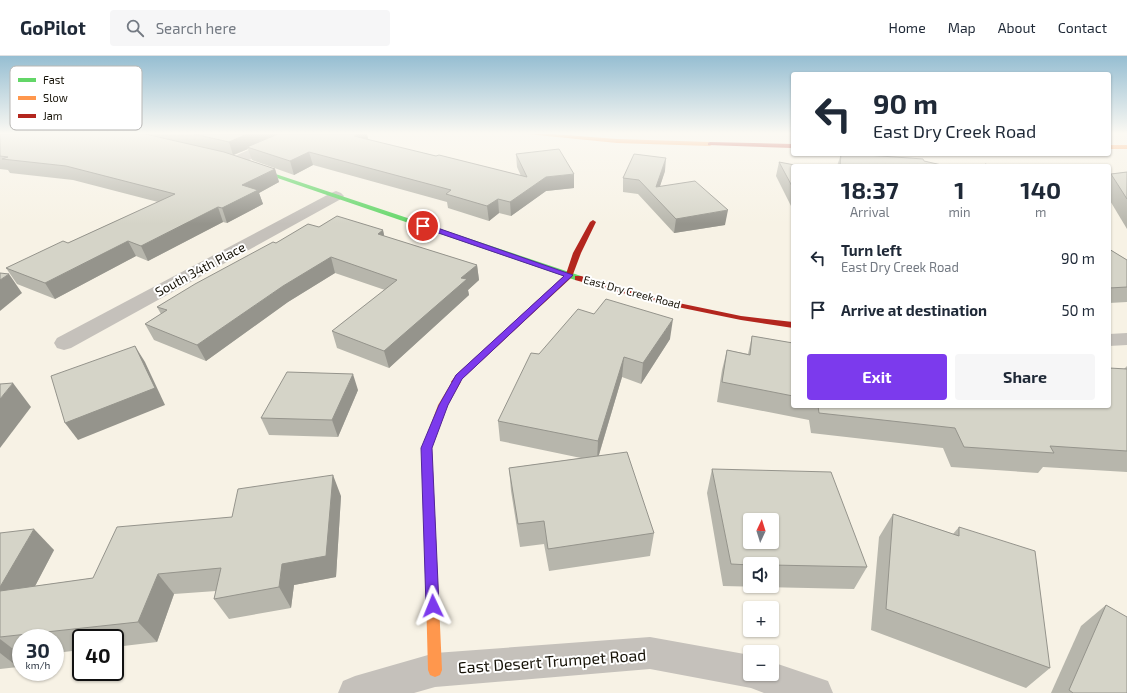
<!DOCTYPE html>
<html lang="en">
<head>
<meta charset="utf-8">
<style>
	:root { --surface:#fff; --page:#f6f6f7; --text:#1f2937; --muted:#747a83; --line:#e0e1e3; --accent:#7c3aed }
	body { margin:0; font-family:"Exo 2",sans-serif; background:var(--page); color:var(--text); height:100vh; display:flex; flex-direction:column; font-size:15px; white-space:nowrap }
	* { box-sizing:border-box; margin:0 }
	p { font-size:13px; color:var(--muted) }
	.icon { flex:none; width:22px; height:22px; fill:none; stroke:currentColor; stroke-width:2; stroke-linecap:round; stroke-linejoin:round }
	.map { position:relative; flex:1; overflow:hidden }
	.details { position:absolute; left:791px; top:108px; width:320px; height:244px; display:flex; flex-direction:column; background:var(--surface); border-radius:4px; box-shadow:0 1px 3px #0004 }
	.details>* { flex:none }
	.banner { position:absolute; left:791px; top:16px; width:320px; height:84px; border-radius:4px; box-shadow:0 1px 3px #0004; background:#fff; color:var(--text); overflow:hidden }
	.needle { width:26px; rotate:4deg }
	.tools { position:absolute; left:743px; top:457px; display:grid; gap:8px }
	.tools a { display:grid; place-items:center; width:36px; height:36px; border-radius:4px; background:var(--surface); box-shadow:0 1px 3px #0004; font-size:20px }
	.speed { position:absolute; left:12px; top:573px; display:flex; gap:8px; font-size:20px; font-weight:700; text-align:center }
	.speed>* { display:grid; place-content:center; width:52px; height:52px; border-radius:50%; background:var(--surface); box-shadow:0 1px 3px #0004; line-height:1 }
	.speed small { font-size:10px; font-weight:400 }
	.speed .limit { border:2px solid #111; border-radius:6px; background:#fff; color:#111 }
	.pin { position:absolute; display:grid; place-items:center; width:34px; height:34px; color:#fff; margin:-17px; border:2px solid #fff; border-radius:50%; box-shadow:0 1px 4px #0007 }
	.me { position:absolute; width:44px; margin:-22px; rotate:358deg; stroke-linejoin:round; filter:drop-shadow(0 0 3px #0008) }
	.turn { display:flex; align-items:center; gap:14px; height:84px; padding:0 16px; font-size:18px }
	.turn .icon { width:52px; height:52px; stroke-width:2.5 }
	.turn b { display:block; font-size:28px; line-height:34px }
	.eta { display:flex; justify-content:space-evenly; align-items:center; height:68px; text-align:center }
	.eta b { font-size:24px; font-weight:700; line-height:28px }
	.button { display:flex; gap:8px; margin-top:auto; padding:8px 16px }
	.button a { flex:1; height:46px; border-radius:4px; background:var(--accent); color:#fff; font-size:16px; font-weight:700; line-height:46px; text-align:center }
	.button a+a { background:var(--page); color:var(--text) }
	ul { padding:0; list-style:none }
	li { display:flex; align-items:center; gap:12px; height:52px; padding:0 16px }
	li div { flex:1 }
	li b { display:block; font-size:15px }
	li em { font-style:normal }
	header { display:flex; align-items:center; gap:24px; box-sizing:border-box; height:56px; padding:0 20px; background:var(--surface); border-bottom:1px solid var(--line) }
	header strong { font-size:19px }
	nav { display:flex; gap:22px; margin-inline-start:auto; font-size:14px }
	.search { width:280px; height:36px; background:var(--page); display:flex; align-items:center; gap:10px; box-sizing:border-box; padding:0 14px; border-radius:4px; color:var(--muted); font-size:15px }
	.map>svg:first-child { display:block }
</style>
</head>
<body>
<header>
<strong>GoPilot</strong>
<div class="search"><svg class="icon" aria-label="search" viewBox="0 0 24 24"><circle cx="10" cy="10" r="6"/><path d="M15 15l6 6"/></svg>Search here</div>
<nav><a>Home</a><a>Map</a><a>About</a><a>Contact</a></nav>
</header>
<div class="map">
<svg width="1127" height="637" viewBox="0 0 1127 637">
	<rect width="100%" height="100%" fill="#f7f2e5"/>
	<g fill="none" stroke-linecap="round" stroke-linejoin="round">
		<g fill="#c5c1bb" fill-rule="evenodd">
			<polygon points="286,78 304,78 302,81 240,108 235,109 230,108 228,105 230,102"/>
			<polygon points="336,135 341,137 344,140 341,143 71,292 64,294 57,292 54,287 57,282 331,137"/>
			<polygon points="1127,277 1127,289 1109,290 1109,278"/>
			<polygon points="650,581 750,599 750,618 772,618 772,606 828,625 833,637 764,637 751,632 650,613 435,631 414,637 338,637 343,625 355,620 435,597"/>
		</g>
		<polygon fill="#63d668" fill-rule="evenodd" points="248,110 252,110 581,220 582,222 578,224 575,224 248,112"/>
		<g fill="#ff974d" fill-rule="evenodd">
			<polygon points="527,78 553,78 617,83 710,86 713,88 710,90 617,87"/>
			<rect x="1109" y="89" width="18" height="4"/>
			<polygon points="456,323 461,326 448,349 432,392 442,614 440,619 435,621 430,619 428,614 422,392 438,349 453,324"/>
		</g>
		<g fill="#b3261e" fill-rule="evenodd">
			<polygon points="710,86 793,88 793,92 708,89 708,87"/>
			<polygon points="593,164 596,166 581,197 572,221 462,323 459,328 453,328 451,326 456,319 566,218 573,197 590,166"/>
			<polygon points="575,220 581,220 664,244 741,260 793,266 793,272 741,264 663,248 575,224"/>
		</g>
	</g>
	<g fill="#b7b6ac" fill-rule="evenodd">
		<polygon points="0,78 367,78 368,84 521,120 517,111 516,98 574,132 546,135 511,160 499,157 489,165 448,152 447,146 313,109 294,119 252,104 248,93 234,99 275,113 279,126 259,137 263,148 227,167 223,166 148,205 136,200 55,243 17,228 6,212 68,187 158,146 73,124 10,117 8,114 0,113"/>
		<polygon points="841,98 924,105 946,110 837,110"/>
		<polygon points="779,106 793,110 793,154 776,120"/>
		<polygon points="665,115 660,130 725,169 674,177 638,138 623,136 623,122"/>
		<polygon points="1127,116 1127,173 1109,143 1109,122 1111,118"/>
		<polygon points="383,174 384,180 477,209 479,224 468,234 469,239 389,312 337,292 332,275 385,234 335,217 288,246 206,305 154,284 145,268 161,258 157,251 276,187"/>
		<polygon points="1109,193 1127,204 1127,246 1109,247"/>
		<polygon points="594,258 670,283 641,328 622,321 599,399 654,477 650,500 549,515 544,488 520,491 511,435 509,412 581,402 500,385 498,365 539,298"/>
		<polygon points="752,280 793,287 793,350 1109,350 1124,313 1127,310 1127,416 1043,411 1038,417 951,411 943,392 811,377 809,364 717,346 722,314 727,294 748,298"/>
		<polygon points="358,334 338,381 269,379 261,362"/>
		<path d="M712 413 867 511 854 533 723 530 707 437ZM750 508H772V530H750Z"/>
		<polygon points="341,440 336,521 294,529 291,552 229,563 214,543 216,535 174,538 157,586 115,591 115,582 81,582 81,594 55,597 55,582 21,582 21,605 18,611 0,613 0,477 54,494 35,530 93,522 232,461"/>
		<polygon points="893,458 953,478 959,471 1050,612 1026,632 871,574 879,481"/>
		<polygon points="1106,549 1127,637 1051,637 1081,570"/>
	</g>
	<g fill="#95948c">
		<polygon points="247,78 281,78 247,91 248,93 233,99 229,86"/>
		<polygon points="358,78 367,78 369,87 354,80"/>
		<polygon points="309,96 313,109 294,119 290,105"/>
		<polygon points="666,102 665,115 656,142 656,131"/>
		<polygon points="275,113 279,126 259,137 263,148 227,167 222,152 242,129"/>
		<polygon points="574,118 574,132 546,135 511,160 510,146 546,121"/>
		<polygon points="498,143 499,157 489,165 487,150"/>
		<polygon points="218,151 223,166 148,205 141,190"/>
		<polygon points="728,154 725,169 674,177 676,163"/>
		<polygon points="383,174 386,189 378,178"/>
		<polygon points="128,185 136,200 55,243 45,227"/>
		<polygon points="331,201 335,217 288,246 206,305 197,289 283,230"/>
		<polygon points="477,209 479,224 468,234 469,239 389,312 384,295 461,222"/>
		<polygon points="9,218 22,237 0,255 0,224"/>
		<polygon points="673,263 670,283 641,328 643,307"/>
		<polygon points="135,290 145,306 165,349 78,384 65,367"/>
		<polygon points="624,301 622,321 597,405 598,385"/>
		<polygon points="353,318 358,334 338,381 332,364"/>
		<polygon points="13,327 31,351 0,392 0,343"/>
		<polygon points="333,419 341,440 336,521 294,529 291,552 279,531 282,508"/>
		<polygon points="34,473 54,494 22,555 0,537 0,531"/>
		<polygon points="158,518 174,538 157,586 138,566"/>
		<polygon points="0,583 21,599 21,605 18,611 0,597"/>
	</g>
	<g fill="#d5d4c8" stroke="#95948c" fill-rule="evenodd">
		<polygon points="0,78 145,78 224,96 275,113 242,129 258,134 222,152 218,151 141,190 128,185 45,227 6,212 63,185 68,187 175,138 66,110 2,103 8,101 0,100"/>
		<polygon points="194,78 247,78 229,86"/>
		<polygon points="278,78 358,78 354,80 436,100 439,99 527,121 516,98 559,93 574,118 546,121 510,146 498,143 487,150 446,138 451,134 309,96 290,105 247,91"/>
		<polygon points="634,98 666,102 656,131 695,125 728,154 676,163 639,124 623,122"/>
		<polygon points="841,98 852,98 923,103 924,105 946,110 929,110 926,108 927,110 840,110"/>
		<polygon points="779,106 800,110 793,110 793,132"/>
		<polygon points="985,108 992,110 984,110"/>
		<polygon points="1127,116 1127,143 1111,118"/>
		<polygon points="337,160 383,174 378,178 477,209 461,222 467,223 384,295 332,275 397,224 331,201 283,230 197,289 145,268 167,254 157,251 195,228 273,186 276,187 308,168 319,171"/>
		<polygon points="1109,193 1127,204 1127,231 1109,232"/>
		<polygon points="0,217 9,218 0,224"/>
		<polygon points="606,243 673,263 643,307 624,301 598,385 498,365 531,297 539,298 578,253 594,258"/>
		<polygon points="752,280 793,287 793,340 722,326 727,294 750,299"/>
		<polygon points="135,290 155,332 65,367 51,320"/>
		<polygon points="1109,312 1127,313 1127,395 1050,390 1054,397 964,391 955,372 819,357 818,350 1109,350"/>
		<polygon points="287,316 353,318 332,364 261,362"/>
		<polygon points="13,327 0,343 0,328"/>
		<polygon points="627,396 654,477 548,493 544,465 518,468 509,412"/>
		<path d="M712 413 831 416 867 511 772 509V508H750V509L731 508ZM750 464H772V486H750Z"/>
		<polygon points="333,419 326,500 282,508 279,531 214,543 221,512 158,518 138,566 0,581 0,535 93,522 117,471 232,461 238,433"/>
		<polygon points="893,458 959,480 959,471 1035,495 1050,612 886,553"/>
		<polygon points="34,473 0,531 0,477"/>
		<polygon points="1106,549 1127,561 1127,637 1073,637 1069,634"/>
	</g>
	<linearGradient id="sky" x2="0" y2="1"><stop stop-color="#96bed2"/><stop offset="0.46" stop-color="#fbf9f3"/><stop offset="1" stop-color="#fbf9f3" stop-opacity="0"/></linearGradient>
	<rect width="1127" height="168" fill="url(#sky)"/>
	<polygon fill="#7c3aed" stroke="#51269a" points="421,168 426,168 573,219 462,323 448,349 432,392 439,550 437,555 433,556 428,555 426,550 421,392 439,349 456,319 564,220 421,171"/>
	<g text-anchor="middle" stroke-width="4" stroke-linejoin="round" paint-order="stroke">
		<g font-size="11" fill="#161207" stroke="#fff">
			<text transform="translate(632 236) rotate(15)" y="4">East Dry Creek Road</text>
		</g>
		<g font-size="13" fill="#161207" stroke="#fff">
			<text transform="translate(200 213) rotate(-28)" y="5">South 34th Place</text>
		</g>
		<g font-size="16" fill="#161207" stroke="#fff">
			<text transform="translate(552 605) rotate(-4)" y="6">East Desert Trumpet Road</text>
		</g>
	</g>
	<rect x="10" y="10" width="132" height="64" rx="6" fill="#fff" stroke="#b9b8b5" stroke-width="1"/>
	<rect x="18" y="22" width="18" height="4" fill="#63d668"/>
	<rect x="18" y="40" width="18" height="4" fill="#ff974d"/>
	<rect x="18" y="58" width="18" height="4" fill="#b3261e"/>
	<g font-size="11" fill="#161207">
		<text x="43" y="28">Fast</text>
		<text x="43" y="46">Slow</text>
		<text x="43" y="64">Jam</text>
	</g>
</svg>
<div class="tools">
<a><svg class="needle" viewBox="-14 -14 28 28"><path d="M0-13l5 13h-10z" fill="#e53935"/><path d="M0 13l5-13h-10z" fill="#747a83"/></svg></a>
<a><svg class="icon" aria-label="sound" viewBox="0 0 24 24"><path d="M4 9h4l5-4v14l-5-4H4zM17 9q2 3 0 6"/></svg></a>
<a>+</a>
<a>−</a>
</div>
<div class="speed"><div>30<small>km/h</small></div><div class="limit">40</div></div>
<div class="pin" style="left:423px;top:170px;background:#d93025"><svg class="icon" aria-label="arrive" viewBox="0 0 24 24"><path d="M6 21V4h12l-3 4 3 4H6"/></svg></div>
<svg class="me" style="left:433px;top:550px" viewBox="-20 -20 40 40"><path d="M0-17L14 15 0 8-14 15z" fill="#7c3aed" stroke="#fff" stroke-width="4"/></svg>
<div class="banner">
<div class="turn"><svg class="icon" aria-label="left" viewBox="0 0 24 24"><path d="M17 20v-9H6M10 6l-5 5 5 5"/></svg><div><b>90 m</b>East Dry Creek Road</div></div>
</div>
<section class="details">
<div class="eta">
<div><b>18:37</b><p>Arrival</p></div>
<div><b>1</b><p>min</p></div>
<div><b>140</b><p>m</p></div>
</div>
<ul>
<li><svg class="icon" aria-label="left" viewBox="0 0 24 24"><path d="M17 20v-9H6M10 6l-5 5 5 5"/></svg><div><b>Turn left</b><p>East Dry Creek Road</p></div><em>90 m</em></li>
<li><svg class="icon" aria-label="arrive" viewBox="0 0 24 24"><path d="M6 21V4h12l-3 4 3 4H6"/></svg><div><b>Arrive at destination</b></div><em>50 m</em></li>
</ul>
<div class="button"><a>Exit</a><a>Share</a></div>
</section>
</div>
</body>
</html>
